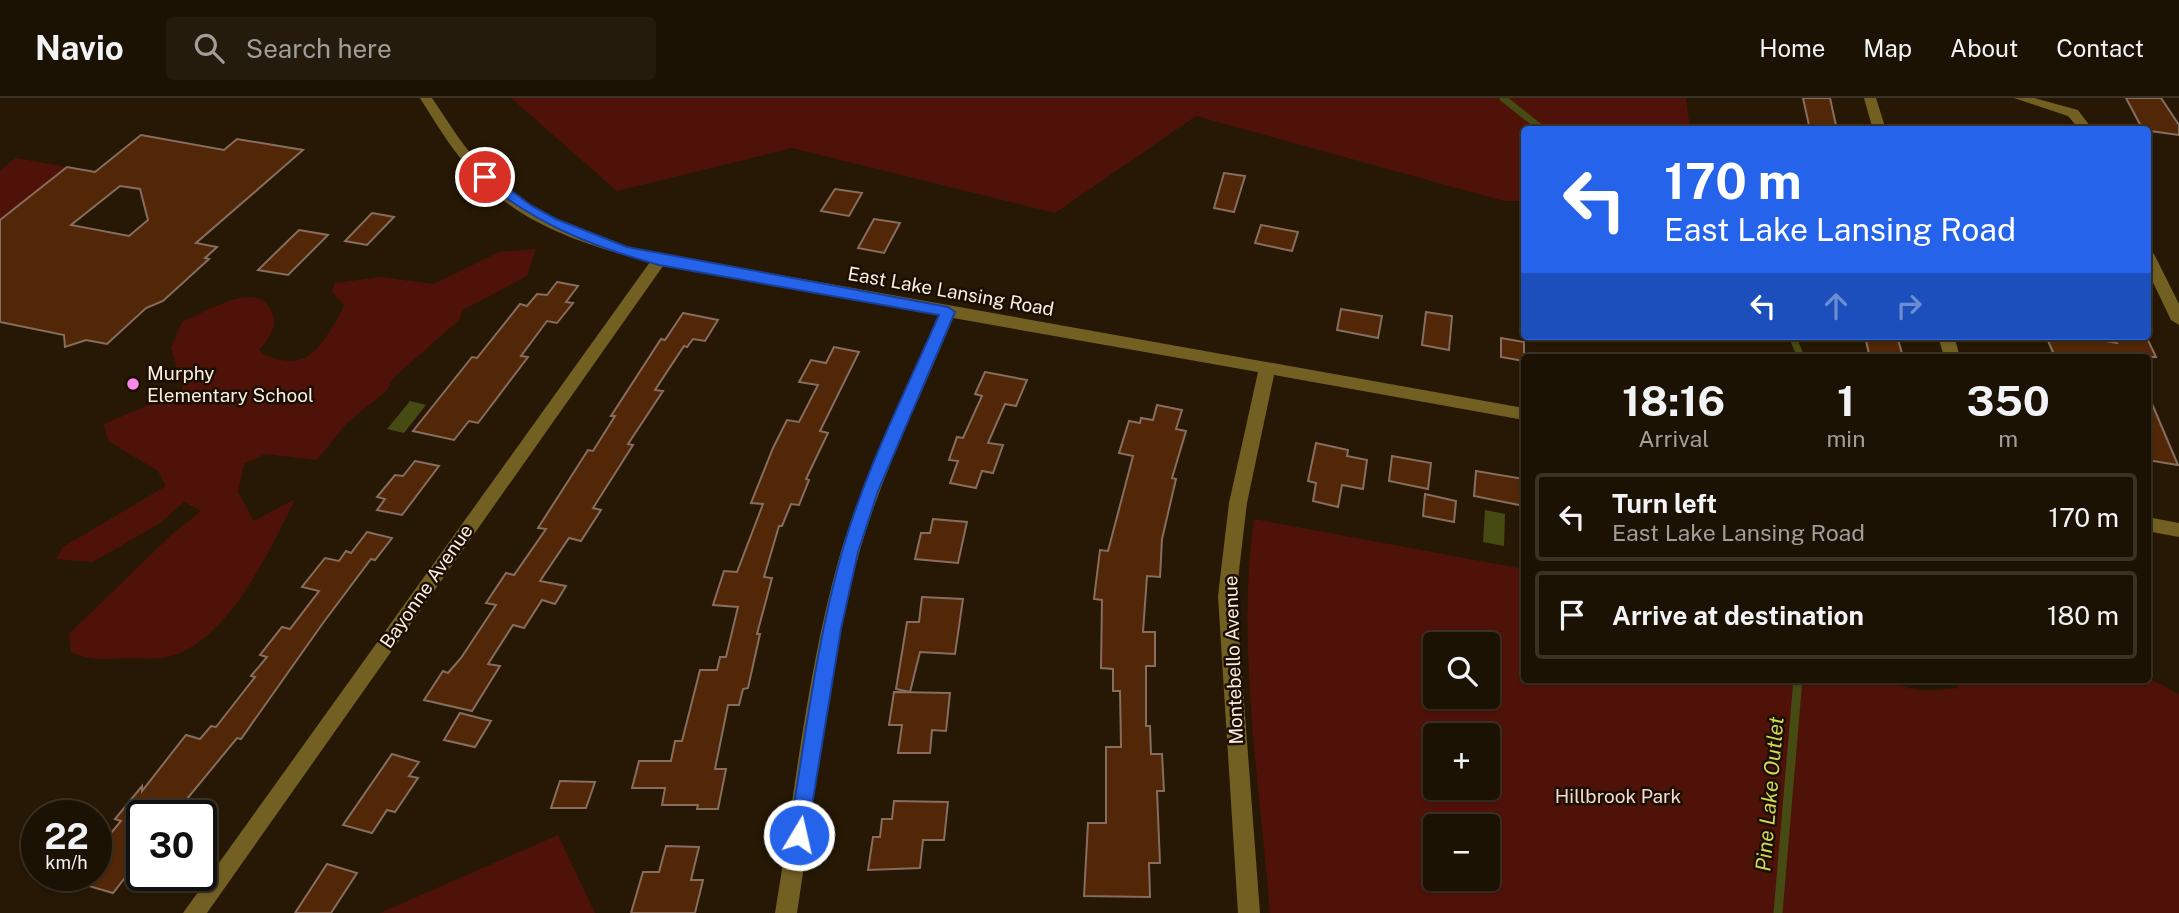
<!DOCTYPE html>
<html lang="en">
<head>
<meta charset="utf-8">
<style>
	:root { --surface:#1c1203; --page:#251b0d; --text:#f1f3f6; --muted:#a09e9a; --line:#3a3225 }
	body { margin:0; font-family:"Public Sans",sans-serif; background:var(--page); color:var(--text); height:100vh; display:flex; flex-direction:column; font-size:26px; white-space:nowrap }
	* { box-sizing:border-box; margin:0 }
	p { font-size:23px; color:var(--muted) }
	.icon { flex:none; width:38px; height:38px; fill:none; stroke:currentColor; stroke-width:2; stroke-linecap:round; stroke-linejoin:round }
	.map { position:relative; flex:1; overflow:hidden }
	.panel { position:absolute; left:1521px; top:256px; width:630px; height:329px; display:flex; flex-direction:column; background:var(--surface); border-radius:7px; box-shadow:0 2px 5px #0004,0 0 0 2px var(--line) }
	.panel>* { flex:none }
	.hud { position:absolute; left:1521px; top:28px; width:630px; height:214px; border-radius:7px; box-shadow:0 2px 5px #0004,0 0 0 2px var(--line); background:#2563eb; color:#fff; overflow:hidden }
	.fabs { position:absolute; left:1423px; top:534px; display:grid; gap:14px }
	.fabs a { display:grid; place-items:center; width:77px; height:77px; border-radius:7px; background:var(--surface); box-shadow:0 2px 5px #0004,0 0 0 2px var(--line); font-size:35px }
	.speed { position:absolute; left:21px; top:702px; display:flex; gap:14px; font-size:35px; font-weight:700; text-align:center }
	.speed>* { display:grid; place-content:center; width:91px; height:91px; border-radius:50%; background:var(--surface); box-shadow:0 2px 5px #0004,0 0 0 2px var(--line); line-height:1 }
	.speed small { font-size:18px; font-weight:400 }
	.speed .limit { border:4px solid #111; border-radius:10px; background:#fff; color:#111 }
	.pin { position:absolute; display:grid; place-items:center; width:60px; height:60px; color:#fff; margin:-30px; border:4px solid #fff; border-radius:50%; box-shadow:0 2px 7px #0007 }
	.me { position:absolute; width:77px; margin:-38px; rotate:9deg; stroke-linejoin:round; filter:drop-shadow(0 0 5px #0008) }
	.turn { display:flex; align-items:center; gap:24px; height:147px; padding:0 28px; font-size:32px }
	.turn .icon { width:91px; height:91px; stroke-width:2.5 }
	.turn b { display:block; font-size:49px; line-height:60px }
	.lanes { display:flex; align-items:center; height:66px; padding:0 28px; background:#0003; justify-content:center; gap:35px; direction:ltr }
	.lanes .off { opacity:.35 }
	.eta { display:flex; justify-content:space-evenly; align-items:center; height:119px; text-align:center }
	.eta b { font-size:42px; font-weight:700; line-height:49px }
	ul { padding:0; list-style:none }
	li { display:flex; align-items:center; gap:21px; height:88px; margin:0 14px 10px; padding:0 14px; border:4px solid var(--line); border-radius:7px }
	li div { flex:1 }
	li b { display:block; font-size:26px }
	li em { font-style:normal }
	header { display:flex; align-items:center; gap:42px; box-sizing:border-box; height:98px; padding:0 35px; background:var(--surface); border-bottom:2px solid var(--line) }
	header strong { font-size:33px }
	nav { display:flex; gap:38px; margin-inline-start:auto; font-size:24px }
	.search { width:490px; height:63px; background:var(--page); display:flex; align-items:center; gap:18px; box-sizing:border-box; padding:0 24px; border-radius:7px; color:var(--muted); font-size:26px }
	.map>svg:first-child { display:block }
</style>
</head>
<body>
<header>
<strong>Navio</strong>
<div class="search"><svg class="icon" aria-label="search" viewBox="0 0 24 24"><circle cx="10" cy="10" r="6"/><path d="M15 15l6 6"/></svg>Search here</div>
<nav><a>Home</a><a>Map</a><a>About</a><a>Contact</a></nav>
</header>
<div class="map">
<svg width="2179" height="815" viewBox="0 0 2179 815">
	<rect width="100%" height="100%" fill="#261804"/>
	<g fill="#4f1208" fill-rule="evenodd">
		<polygon points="511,0 1686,0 1690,31 1524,32 1524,103 1504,103 1196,18 1055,115 792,50 617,93"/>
		<polygon points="16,60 67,69 0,122 0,72"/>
		<path d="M536 151 527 178 463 212 459 222 393 280 387 292 347 325 317 362 265 356 244 366 238 394 254 423 295 401C271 450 229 542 171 558 159 562 142 560 128 560 107 561 90 563 71 554L69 536 169 439 201 413 184 404 160 425 93 464 56 461 63 449 166 388 158 373 108 343 104 326 183 292 171 249 182 224C207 214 262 177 273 218 277 231 267 243 259 252 270 263 297 267 310 257 321 249 340 219 344 207L332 194 335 185 380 179 434 186 499 154Z"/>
		<path d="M1254 421 1524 471V581H1892C1911 597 1933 592 1957 590V581L2147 579 2179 596V815H1270C1260 686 1236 549 1254 421ZM1435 546H1488V598H1435ZM1435 637H1488V690H1435ZM1435 728H1488V780H1435Z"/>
		<polygon points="558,737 595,815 380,815"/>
	</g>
	<g fill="#464a13">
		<polygon points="410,303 426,307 404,335 387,331"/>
		<polygon points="1485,412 1505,416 1504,448 1483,444"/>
	</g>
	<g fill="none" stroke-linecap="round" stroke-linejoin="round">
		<g stroke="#464a13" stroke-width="7">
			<polyline points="1503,0 1543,32"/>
			<polyline points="1792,238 1801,259"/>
		</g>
		<polyline stroke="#464a13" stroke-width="9" points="1778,815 1798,581"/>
	</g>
	<g fill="#512707" stroke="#876d5e" stroke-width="2" fill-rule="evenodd">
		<polygon points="1803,0 1830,0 1837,32 1810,32"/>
		<polygon points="2126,0 2161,0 2179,27 2179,37 2143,32"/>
		<path d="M141 37 224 52 237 41 303 52 196 145 217 149 205 160 209 161 163 203 146 210 107 246 86 242 65 249 64 237 0 224V122L67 69 95 74ZM120 88 140 91 148 122 129 138 71 127Z"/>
		<polygon points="1224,75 1245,78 1234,114 1214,110"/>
		<polygon points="835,91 862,95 849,118 821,113"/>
		<polygon points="372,115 394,119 367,147 345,143"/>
		<polygon points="874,121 900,125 884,155 858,150"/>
		<polygon points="1261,127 1298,134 1292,153 1255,145"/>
		<polygon points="299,132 328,137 288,177 258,172"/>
		<polygon points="557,184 578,188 566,204 573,205 557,225 547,223 521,258 528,259 478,325 469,323 454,342 413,333 472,259 477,260 520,206 527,208 537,196 547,197"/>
		<polygon points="1341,211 1382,218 1378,240 1337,232"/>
		<polygon points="1426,214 1452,218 1449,252 1422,247"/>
		<polygon points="683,215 718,222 705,243 693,241 687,249 684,248 655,292 663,293 628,346 633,347 593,410 601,412 581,443 569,440 540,483 566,488 555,506 542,502 524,530 513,527 488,566 500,568 472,613 424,602 443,573 448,575 461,560 496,507 486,505 506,475 514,477 546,431 538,430 588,352 593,353 615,318 611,318 661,241 665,242"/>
		<polygon points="1865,238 1897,238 1903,259 1869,256"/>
		<polygon points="2046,238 2076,238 2117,245 2114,238 2146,238 2156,259 2055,259"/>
		<polygon points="1501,240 1524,244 1524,263 1501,259"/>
		<polygon points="834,249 859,254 820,333 828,335 806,381 809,382 799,407 791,406 782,428 779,428 764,479 772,480 757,536 760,536 748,590 743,591 739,607 728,607 715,671 726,671 718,711 697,711 698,707 662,707 665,690 632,690 639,663 671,663 675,643 682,643 700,572 717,572 720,559 726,559 738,509 713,507 724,473 737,474 763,406 751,405 773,350 787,322 799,324 818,287 799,284 811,262 826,265"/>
		<polygon points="985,274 1027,282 1016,308 1005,306 988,345 1003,347 993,375 982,373 976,390 950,385 958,363 949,362 957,339 963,340 982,298 975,296"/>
		<polygon points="2147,294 2178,367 2147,362"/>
		<polygon points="1157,307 1182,312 1176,331 1186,333 1172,380 1176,381 1162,441 1160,479 1147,478 1143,534 1155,534 1155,568 1146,568 1146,628 1150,628 1151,656 1162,656 1164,693 1157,693 1160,765 1149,765 1150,799 1084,798 1088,725 1106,725 1106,649 1121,649 1120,593 1113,593 1113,571 1101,570 1102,502 1094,501 1100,452 1108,453 1133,358 1119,355 1129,323 1140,325 1141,320 1153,322"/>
		<polygon points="1316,345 1348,352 1347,358 1367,362 1363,391 1342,387 1338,409 1313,403 1316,385 1308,383"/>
		<polygon points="1392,358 1431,365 1428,391 1389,383"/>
		<polygon points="415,363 439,368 402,417 377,412 385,401 377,399 395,377 403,378"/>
		<polygon points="1476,373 1524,381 1524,408 1474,398"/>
		<polygon points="1425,396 1456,403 1454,424 1423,418"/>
		<polygon points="933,421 967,424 958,465 915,461 921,435 930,435"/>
		<polygon points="367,434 392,440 375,462 371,461 323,525 241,641 237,640 173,718 142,718 142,758 113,795 82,786 89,777 96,777 96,753 121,723 115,721 142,688 142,693 186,637 200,641 211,628 216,629 255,579 251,578 267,559 260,557 282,529 290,531 319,493 302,489 325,460 339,463 346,453 351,455"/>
		<polygon points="922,499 963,501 955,556 920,554 910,594 896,591 907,524 919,524"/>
		<polygon points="894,594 950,595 946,633 932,632 930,655 898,655 902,627 889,627"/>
		<polygon points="460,615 491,623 475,649 444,642"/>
		<polygon points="392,656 419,664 409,678 418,680 395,714 387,712 372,735 343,727"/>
		<polygon points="560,683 595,684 586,710 551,710"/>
		<polygon points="894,703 948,704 944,742 923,742 920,770 868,772 873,739 880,739 882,721 892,721"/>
		<polygon points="666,748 699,749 691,782 703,782 695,815 631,815 643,774 659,774"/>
		<polygon points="327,766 357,775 331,815 295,815"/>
	</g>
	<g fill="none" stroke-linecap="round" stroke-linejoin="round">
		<g fill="#726023" fill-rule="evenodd">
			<path d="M420 0H432C449 25 465 52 487 74 528 116 585 136 640 152L1524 310V322L1274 277 1247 405 1236 498 1260 815H1238L1218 498 1229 405 1258 274 953 220C922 297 883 372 860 452 826 570 816 694 797 815H775C795 695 807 571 841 453 866 371 907 296 939 217L663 168 207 815H183L650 164C588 148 522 127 477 79 454 56 437 27 420 0Z"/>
			<polygon points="1864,0 1876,0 1886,32 1873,32"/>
			<polygon points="2014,0 2034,0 2078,12 2093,32 2080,32 2068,18"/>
			<polygon points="2147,151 2154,156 2179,206 2179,227 2171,222 2147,172"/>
			<polygon points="1938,238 1954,238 1960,259 1944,259"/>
			<polygon points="2147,419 2179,425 2179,439 2147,433"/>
		</g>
	</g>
	<path fill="#2563eb" stroke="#184099" stroke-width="2" d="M481 77H490L532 108 556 121 627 149 948 209 955 214 878 393 858 454 841 531 806 744 799 747 792 744 789 737C805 643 816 546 842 454 865 372 905 295 939 217L659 167C587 147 540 127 481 82Z"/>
	<circle fill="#f888ea" stroke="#1c0e00" stroke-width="2.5" cx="133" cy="286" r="7"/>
	<g text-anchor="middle" stroke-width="5" stroke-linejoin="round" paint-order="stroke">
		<g font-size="19" fill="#f8eee1" stroke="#1c0e00">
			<text transform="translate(951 193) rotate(10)" y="7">East Lake Lansing Road</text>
			<text transform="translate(426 488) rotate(-55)" y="7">Bayonne Avenue</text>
			<text transform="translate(1233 562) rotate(-92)" y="7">Montebello Avenue</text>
		</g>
		<g font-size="19" fill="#f8eee1" stroke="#1c0e00" text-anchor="start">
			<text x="147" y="282">Murphy<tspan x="147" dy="22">Elementary School</tspan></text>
		</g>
		<g font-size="19" fill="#f4d9d3" stroke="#1c0e00">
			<text x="1618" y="705">Hillbrook Park</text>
		</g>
		<g font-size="21" font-style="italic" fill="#d0d953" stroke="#1c0e00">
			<text transform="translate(1770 696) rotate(-85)" y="7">Pine Lake Outlet</text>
		</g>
	</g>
</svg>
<div class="fabs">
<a><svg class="icon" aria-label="search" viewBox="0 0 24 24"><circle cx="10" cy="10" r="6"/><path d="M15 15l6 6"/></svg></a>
<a>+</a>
<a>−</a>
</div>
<div class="speed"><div>22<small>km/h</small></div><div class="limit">30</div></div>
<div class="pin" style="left:485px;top:79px;background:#d93025"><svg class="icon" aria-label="arrive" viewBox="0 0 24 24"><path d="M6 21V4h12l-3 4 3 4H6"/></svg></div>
<svg class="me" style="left:799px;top:737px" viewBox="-20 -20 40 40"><circle r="17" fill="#2563eb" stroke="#fff" stroke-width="3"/><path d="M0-11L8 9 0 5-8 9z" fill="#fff"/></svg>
<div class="hud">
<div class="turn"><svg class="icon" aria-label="left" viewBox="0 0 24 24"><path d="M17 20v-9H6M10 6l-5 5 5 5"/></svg><div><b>170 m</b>East Lake Lansing Road</div></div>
<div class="lanes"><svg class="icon" aria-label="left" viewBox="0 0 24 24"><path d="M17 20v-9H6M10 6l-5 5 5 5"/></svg><svg class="icon off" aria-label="ahead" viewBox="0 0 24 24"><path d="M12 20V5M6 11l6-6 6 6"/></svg><svg class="icon off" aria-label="right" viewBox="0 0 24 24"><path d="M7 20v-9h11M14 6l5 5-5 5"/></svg></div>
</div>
<section class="panel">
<div class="eta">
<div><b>18:16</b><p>Arrival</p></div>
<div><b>1</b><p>min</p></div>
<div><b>350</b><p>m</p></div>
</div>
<ul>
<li><svg class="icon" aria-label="left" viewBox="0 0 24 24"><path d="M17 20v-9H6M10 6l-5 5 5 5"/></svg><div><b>Turn left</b><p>East Lake Lansing Road</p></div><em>170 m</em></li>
<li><svg class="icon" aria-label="arrive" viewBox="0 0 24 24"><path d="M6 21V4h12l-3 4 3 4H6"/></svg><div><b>Arrive at destination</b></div><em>180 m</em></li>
</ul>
</section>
</div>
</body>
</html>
